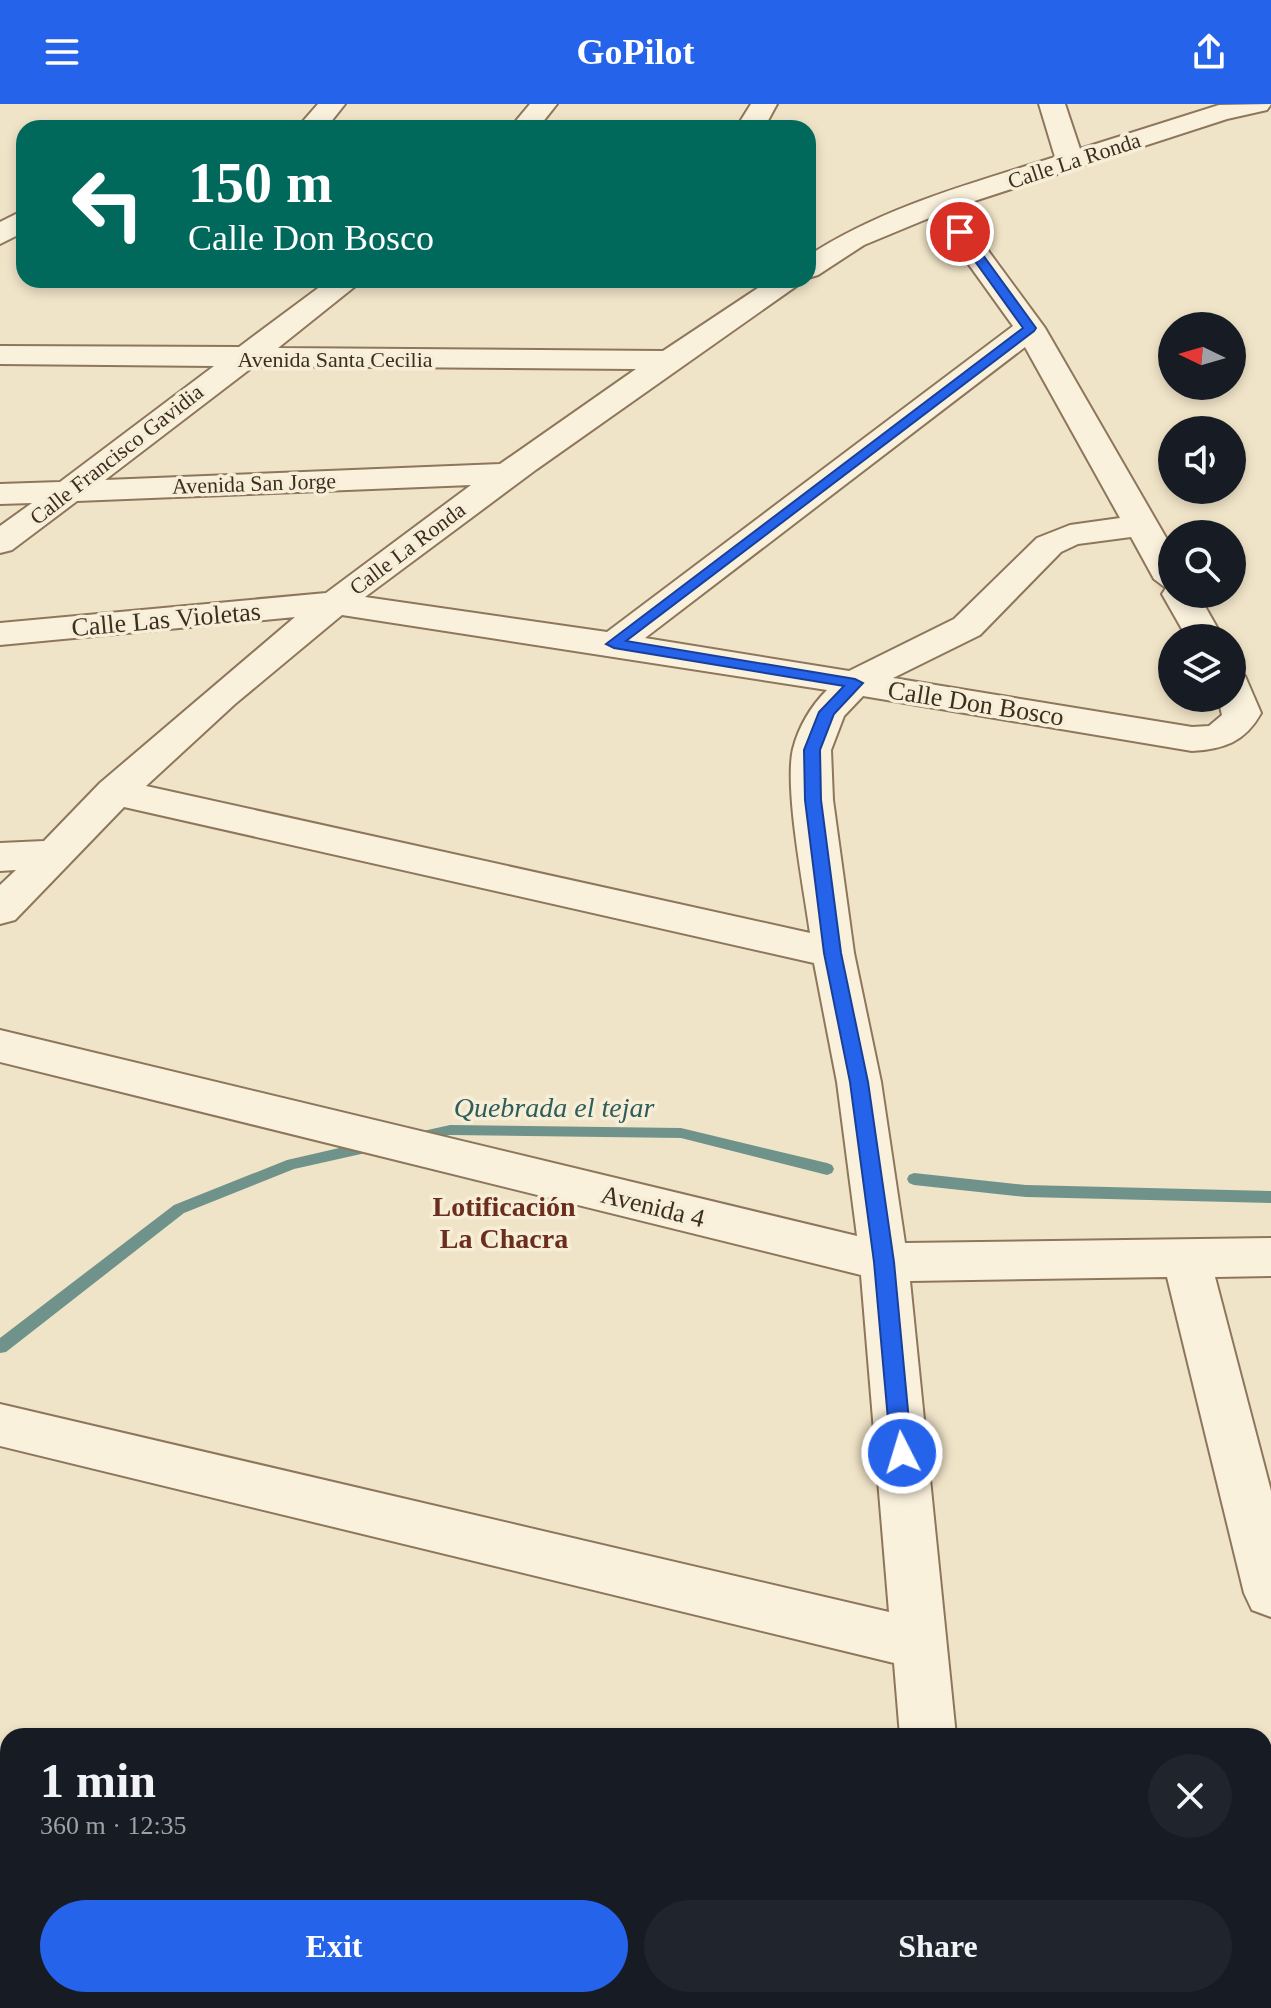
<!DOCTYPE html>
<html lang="en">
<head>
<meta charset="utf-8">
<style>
	:root { --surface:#171b24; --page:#20242c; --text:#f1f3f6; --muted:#9ea1a6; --accent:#2563eb }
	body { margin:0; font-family:"Times New Roman",serif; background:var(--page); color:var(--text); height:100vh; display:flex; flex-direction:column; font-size:30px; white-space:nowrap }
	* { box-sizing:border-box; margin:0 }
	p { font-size:26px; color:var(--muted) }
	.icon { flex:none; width:44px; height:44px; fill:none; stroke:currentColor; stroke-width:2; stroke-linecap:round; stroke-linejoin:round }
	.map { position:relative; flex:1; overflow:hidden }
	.sheet { position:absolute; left:0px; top:1624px; width:1272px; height:280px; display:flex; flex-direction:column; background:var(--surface); border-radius:24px 24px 0 0; box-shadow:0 4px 12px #0003 }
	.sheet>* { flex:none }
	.guide { position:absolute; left:16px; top:16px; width:800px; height:168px; border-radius:24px; box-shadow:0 4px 12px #0003; background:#00695c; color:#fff; overflow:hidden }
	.needle { width:52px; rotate:275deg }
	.buttons { position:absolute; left:1158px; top:208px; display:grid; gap:16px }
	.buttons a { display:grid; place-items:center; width:88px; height:88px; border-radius:50%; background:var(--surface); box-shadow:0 4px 12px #0003; font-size:40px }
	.pin { position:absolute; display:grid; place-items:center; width:68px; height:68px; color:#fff; margin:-34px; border:4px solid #fff; border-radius:50%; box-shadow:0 2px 8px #0007 }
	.me { position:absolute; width:88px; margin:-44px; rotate:355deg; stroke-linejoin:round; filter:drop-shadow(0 0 6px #0008) }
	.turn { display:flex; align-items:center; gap:28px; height:168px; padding:0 40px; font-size:36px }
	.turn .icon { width:104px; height:104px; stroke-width:2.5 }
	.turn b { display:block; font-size:56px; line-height:68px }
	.round { display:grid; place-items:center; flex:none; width:84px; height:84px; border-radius:42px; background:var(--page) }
	.head { display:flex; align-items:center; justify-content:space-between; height:136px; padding:0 40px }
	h1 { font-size:48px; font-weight:800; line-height:60px }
	.action { display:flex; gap:16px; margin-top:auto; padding:16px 40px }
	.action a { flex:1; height:92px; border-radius:48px; background:var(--accent); color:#fff; font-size:32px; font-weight:800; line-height:92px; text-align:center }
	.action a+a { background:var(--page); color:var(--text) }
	header { display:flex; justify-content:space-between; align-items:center; height:104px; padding:0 40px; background:var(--accent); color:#fff; font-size:36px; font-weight:800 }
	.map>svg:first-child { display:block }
</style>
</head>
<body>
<header><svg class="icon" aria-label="menu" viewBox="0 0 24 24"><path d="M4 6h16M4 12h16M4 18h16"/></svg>GoPilot<svg class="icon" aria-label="share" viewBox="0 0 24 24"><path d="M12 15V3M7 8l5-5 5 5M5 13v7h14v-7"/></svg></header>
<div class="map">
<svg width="1271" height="1904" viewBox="0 0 1271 1904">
	<rect width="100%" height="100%" fill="#f0e4c8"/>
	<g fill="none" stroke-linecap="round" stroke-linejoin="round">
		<g fill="#6f938a" fill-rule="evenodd">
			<polygon points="450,1021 681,1024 827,1059 832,1061 834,1065 832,1069 827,1071 681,1034 450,1031 414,1039 409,1038 407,1034 409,1030 414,1029"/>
			<polygon points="374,1036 379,1038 381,1042 379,1046 294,1065 184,1109 6,1248 0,1249 0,1234 174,1101 287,1056"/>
			<polygon points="914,1069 1026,1081 1271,1087 1271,1099 1026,1093 914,1081 909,1079 907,1075 909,1071"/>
		</g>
		<defs>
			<g id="street">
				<polygon points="318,0 345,0 326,24 297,24"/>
				<polygon points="530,0 557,0 538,24 510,24"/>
				<polygon points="751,0 777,0 764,24 736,24"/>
				<path d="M1039 0H1065L1080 45 1219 1 1271 0 1267 6 1227 15 956 103 1045 224 1172 444V490H1198L1223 534H1187L1162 490 1166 484 1154 475 1131 433 1078 440 1061 448 980 531 893 574 1192 623 1209 622 1222 611 1218 594H1232V568L1245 572 1261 609C1245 638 1224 645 1192 647L863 592 844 612 831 646 833 696 854 849 881 978 905 1139 1271 1134V1172L1215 1173 1271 1387V1513L1252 1506 1244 1489 1167 1173 910 1177 956 1632H900L894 1559 0 1342V1300L889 1508 861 1171 0 958V926L857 1132 837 978 814 859 124 703 15 816 0 820V781L16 766 0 767V739L44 737 100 679 295 513 0 541V519L326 489 471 381 77 397 12 446 0 449V422L32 399 0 400V380L60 378 214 262 0 260V242L239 243 329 176H363L278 244 663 247 770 176H805L537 365 365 493 607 528 1013 222 934 112 864 141 818 171 808 174V152C883 103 970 80 1055 53ZM1025 243 1120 414 1070 421 1037 434 954 515 849 567 645 534ZM254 262 636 265 500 360 105 376ZM342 511 827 586C811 602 799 622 793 645 784 684 804 785 810 829L146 682 235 600Z"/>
				<polygon points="24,106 24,128 0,140 0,118"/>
				<polygon points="0,1821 8,1824 8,1884 0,1881"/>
				<polygon points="112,1896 196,1896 200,1904 116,1904"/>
				<polygon points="921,1896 983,1896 984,1904 922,1904"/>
			</g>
		</defs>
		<use href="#street" stroke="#8d765c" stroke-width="4"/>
		<use href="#street" fill="#faf1dc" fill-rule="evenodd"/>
	</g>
	<polygon fill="#2563eb" stroke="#184099" stroke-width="2" points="956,125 964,125 1036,224 1034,227 626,537 855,575 863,579 834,610 820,646 821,696 841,849 868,978 894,1158 912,1349 909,1356 894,1356 891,1349 874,1158 850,978 824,849 805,696 804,646 819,608 844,582 614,544 606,540 1023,224 954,128"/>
	<g text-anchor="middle" stroke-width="7" stroke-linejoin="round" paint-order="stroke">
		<g font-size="22" fill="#3d2e20" stroke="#f7eed8">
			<text transform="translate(1074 56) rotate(-18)" y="8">Calle La Ronda</text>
			<text x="335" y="263">Avenida Santa Cecilia</text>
			<text transform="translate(116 350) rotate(-38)" y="8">Calle Francisco Gavidia</text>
			<text transform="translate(254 379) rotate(-2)" y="8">Avenida San Jorge</text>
			<text transform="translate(407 444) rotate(-37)" y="8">Calle La Ronda</text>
		</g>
		<g font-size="26" fill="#3d2e20" stroke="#f7eed8">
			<text transform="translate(166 515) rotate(-5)" y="9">Calle Las Violetas</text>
			<text transform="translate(976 599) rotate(9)" y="9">Calle Don Bosco</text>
			<text transform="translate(653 1102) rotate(14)" y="9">Avenida 4</text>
		</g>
		<g font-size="28" font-style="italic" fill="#2f5d5a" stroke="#f7eed8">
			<text x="554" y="1013">Quebrada el tejar</text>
		</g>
		<g font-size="28" font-weight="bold" fill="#6b2e1e" stroke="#f7eed8">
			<text x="504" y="1112">Lotificación<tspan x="504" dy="32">La Chacra</tspan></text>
		</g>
	</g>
</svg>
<div class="buttons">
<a><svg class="needle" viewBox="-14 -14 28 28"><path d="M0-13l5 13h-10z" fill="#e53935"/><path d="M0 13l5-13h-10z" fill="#9ea1a6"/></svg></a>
<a><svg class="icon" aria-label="sound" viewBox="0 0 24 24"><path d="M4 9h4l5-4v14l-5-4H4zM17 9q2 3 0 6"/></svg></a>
<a><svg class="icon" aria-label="search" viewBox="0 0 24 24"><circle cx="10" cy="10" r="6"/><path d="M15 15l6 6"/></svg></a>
<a><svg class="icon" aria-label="layers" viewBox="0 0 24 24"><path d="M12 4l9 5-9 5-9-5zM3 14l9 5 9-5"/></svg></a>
</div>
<div class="pin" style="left:960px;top:128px;background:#d93025"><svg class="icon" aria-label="arrive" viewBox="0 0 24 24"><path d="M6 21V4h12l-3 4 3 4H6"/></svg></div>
<svg class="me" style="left:902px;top:1349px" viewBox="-20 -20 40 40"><circle r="17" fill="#2563eb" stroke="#fff" stroke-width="3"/><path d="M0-11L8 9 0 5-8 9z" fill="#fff"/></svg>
<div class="guide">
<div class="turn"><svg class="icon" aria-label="left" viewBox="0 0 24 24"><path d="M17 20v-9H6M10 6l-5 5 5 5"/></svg><div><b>150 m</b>Calle Don Bosco</div></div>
</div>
<section class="sheet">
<div class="head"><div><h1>1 min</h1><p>360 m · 12:35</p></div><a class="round"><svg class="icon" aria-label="close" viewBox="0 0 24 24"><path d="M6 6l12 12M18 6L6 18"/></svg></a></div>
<div class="action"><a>Exit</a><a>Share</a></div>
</section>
</div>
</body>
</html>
